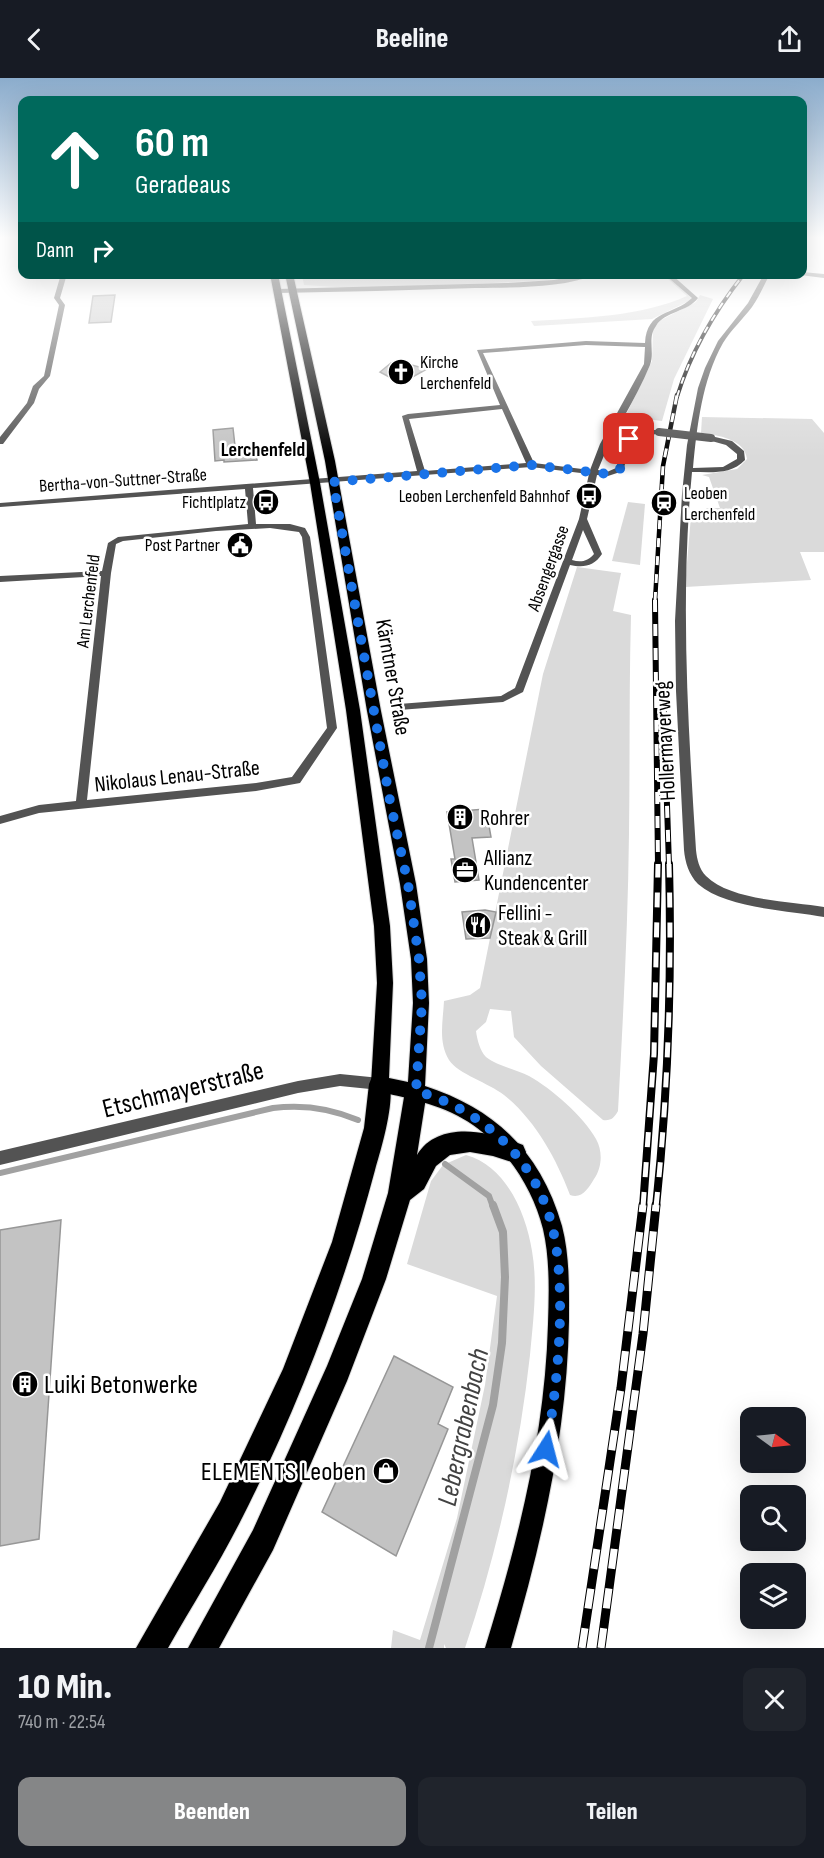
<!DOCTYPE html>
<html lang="de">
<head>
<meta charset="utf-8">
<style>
	:root { --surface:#171b24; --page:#20242c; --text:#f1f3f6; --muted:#9ea1a6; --accent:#858687 }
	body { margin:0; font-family:"Sofia Sans Condensed",sans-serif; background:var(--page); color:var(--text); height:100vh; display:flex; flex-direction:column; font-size:22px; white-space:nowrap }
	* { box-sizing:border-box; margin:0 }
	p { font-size:20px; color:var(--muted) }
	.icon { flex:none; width:33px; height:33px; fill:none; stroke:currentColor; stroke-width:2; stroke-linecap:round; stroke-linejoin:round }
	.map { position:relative; height:1570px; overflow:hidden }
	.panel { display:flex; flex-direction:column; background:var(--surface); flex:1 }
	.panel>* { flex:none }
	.guide { position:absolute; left:18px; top:18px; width:789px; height:183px; border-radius:12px; box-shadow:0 6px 24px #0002; background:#00695c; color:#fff; overflow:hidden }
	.needle { width:39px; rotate:105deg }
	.fabs { position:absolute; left:740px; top:1329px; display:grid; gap:12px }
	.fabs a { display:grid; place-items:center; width:66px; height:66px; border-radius:12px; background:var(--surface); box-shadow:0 6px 24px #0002; font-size:30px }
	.pin { position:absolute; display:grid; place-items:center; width:51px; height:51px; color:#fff; margin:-26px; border-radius:12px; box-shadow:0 3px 9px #0006 }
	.me { position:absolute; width:66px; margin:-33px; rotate:9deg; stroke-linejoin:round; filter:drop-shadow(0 0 4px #0008) }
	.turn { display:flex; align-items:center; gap:21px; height:126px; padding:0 18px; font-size:27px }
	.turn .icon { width:78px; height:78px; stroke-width:2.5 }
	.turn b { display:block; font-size:42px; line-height:51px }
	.then { display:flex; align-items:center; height:57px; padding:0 18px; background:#0003; gap:12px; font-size:22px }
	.round { display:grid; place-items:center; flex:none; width:63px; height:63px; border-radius:12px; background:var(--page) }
	.summary { display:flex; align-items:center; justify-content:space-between; height:102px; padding:0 18px }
	h1 { font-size:36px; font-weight:800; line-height:45px }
	.action { display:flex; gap:12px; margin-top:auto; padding:12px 18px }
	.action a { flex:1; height:69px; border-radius:12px; background:var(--accent); color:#fff; font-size:24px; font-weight:800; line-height:69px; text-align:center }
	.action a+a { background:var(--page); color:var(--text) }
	header { display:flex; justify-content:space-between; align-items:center; height:78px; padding:0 18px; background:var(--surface); font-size:27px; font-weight:800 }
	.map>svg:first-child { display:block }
</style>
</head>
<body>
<header><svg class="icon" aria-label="back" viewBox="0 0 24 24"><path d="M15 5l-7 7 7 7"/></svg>Beeline<svg class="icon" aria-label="share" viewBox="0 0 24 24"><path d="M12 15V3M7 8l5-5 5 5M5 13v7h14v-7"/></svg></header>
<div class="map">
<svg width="824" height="1570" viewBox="0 0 824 1570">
	<rect width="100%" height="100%" fill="#fff"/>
	<g fill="#dadada">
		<polygon points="579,196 547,202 492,205 352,210 304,207 302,197"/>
		<path d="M671 200 692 217 693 221 652 241 534 248 531 243C582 240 640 239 687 218L668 201Z"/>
		<polygon points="700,217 713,221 674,301 662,343 646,341 643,346 623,343 652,283 653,251 661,242 696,224"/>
		<path d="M702 339 812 341 824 355V474H800L811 502 685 509 691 438H709L706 430H720L709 399 702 397 737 391 747 381C745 361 717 357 701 355Z"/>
		<polygon points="628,424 645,426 640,487 612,483"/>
		<path d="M577 489 621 495 613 533 631 537C629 610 630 682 629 755 628 848 623 940 618 1033 614 1040 611 1043 603 1042L541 988 514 959 511 933 490 931 486 944 476 953C477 961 480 973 486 979 497 988 516 991 529 998 551 1010 584 1039 596 1061 603 1073 602 1090 594 1101 588 1111 582 1121 570 1117 556 1080 535 1042 504 1017 489 1005 458 996 449 982 438 964 443 943 444 923L470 917 480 910 543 596Z"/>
		<path d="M466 1077C506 1088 526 1135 532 1173 538 1207 533 1244 530 1277 519 1377 497 1475 465 1570H446L444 1566V1570H391L393 1552 420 1562 457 1440 485 1307 497 1218 407 1186 431 1103 443 1087Z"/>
	</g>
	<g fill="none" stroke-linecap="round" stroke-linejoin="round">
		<g stroke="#a1a1a1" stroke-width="6">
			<polyline points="445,1086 489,1118 493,1129"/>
			<path d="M0 1095 273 1030C304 1026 330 1030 358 1042"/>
		</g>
		<polyline stroke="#a1a1a1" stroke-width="8" points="429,1570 493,1327 502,1265 505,1199 503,1154 493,1127"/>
	</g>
	<g fill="#c3c3c3" stroke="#979797" stroke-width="1.5">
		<polygon points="115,217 111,244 89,245 93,218"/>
		<polygon points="391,285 404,285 427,291 409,301 393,301 380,294"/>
		<polygon points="233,350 235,368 255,367 257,382 224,384 224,382 215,383 213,352"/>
		<polygon points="486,731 491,759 472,760 479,802 455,804 451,781 455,781 447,734"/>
		<polygon points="485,832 496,834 490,860 466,861 462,834"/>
		<polygon points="61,1142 39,1461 0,1468 0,1152"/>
		<polygon points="394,1278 453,1309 438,1346 448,1351 396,1478 322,1434"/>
	</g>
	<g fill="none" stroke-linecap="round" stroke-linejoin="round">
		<defs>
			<path id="primary" d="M270 196H278L320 405 360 632 390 848 393 905 389 1000 408 1004 413 925 411 881 400 806 367 633 325 383 285 196H293L335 383 381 633 416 806 427 881 429 925 425 1008C496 1031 541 1075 562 1148 570 1179 569 1212 569 1243 567 1355 542 1463 511 1570H485C518 1464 545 1357 548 1246 549 1215 550 1181 543 1151 533 1111 507 1071 473 1047 446 1028 413 1021 380 1014L374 1012 371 1006 377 905 374 848 346 632 310 405Z"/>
			<g id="motorway">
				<path d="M380 996 388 999C397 1019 381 1071 375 1092 343 1213 297 1332 240 1444 218 1487 192 1528 168 1570H136L220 1424 283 1291 332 1164 364 1050 369 1006 372 999Z"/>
				<path d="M416 1003 424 1006 427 1013 417 1077C439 1041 492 1054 523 1067L526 1074 523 1081 515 1085 493 1078 470 1074 450 1077 436 1088 424 1111 410 1122 386 1201 347 1303 273 1472 219 1570H188L253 1452 327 1288 362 1201 388 1115 405 1013 408 1006Z"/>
			</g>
		</defs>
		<use href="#primary" stroke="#dbdbdb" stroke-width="2"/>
		<use href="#motorway" stroke="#dbdbdb" stroke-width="2"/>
		<g fill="#535353" fill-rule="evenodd">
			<polygon points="802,160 807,160 802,164"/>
			<polygon points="802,194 824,196 824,200 800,197"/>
			<polygon points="61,196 67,196 60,220 65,227 50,298 39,311 34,325 3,366 0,366 0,359 27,325 33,308 44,298 59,227 54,220"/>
			<path d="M583 196H598C560 211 514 209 475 210 409 212 343 214 277 215L274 213 277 211 506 205 554 202Z"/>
			<path d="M664 196H671L698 220C688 234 665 233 656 248 647 260 655 274 650 287 635 324 612 355 598 392L607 394 616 390 626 359C638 355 651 349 663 354L659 356 644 357 632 362 623 393 608 398 597 397 587 441 602 476C594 488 584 490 570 487L523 614 503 624 399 632 394 629 399 626 501 618 515 610 579 441 589 396 531 389 253 410 256 446H290L305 450 310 459 337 650 300 705 256 713 39 735 0 746V738L39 727 76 723 101 498 0 504V498L102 493 108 465 118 459 248 446 245 411 0 429V425L417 393 402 338 408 336 500 327 477 272 586 263 645 265C647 231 673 238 692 220ZM586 267 645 269 644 286 600 366 590 392 534 385 483 275ZM502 331 526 385 425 393 409 341ZM270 450 299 454 302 459 327 650 292 699 256 705 87 722 111 495 116 466 123 463 216 453ZM583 452 594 476C588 483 581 485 572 482Z"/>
			<path d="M764 196H770C764 207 759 219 752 229 743 241 731 252 723 265 702 302 697 348 693 390L723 389 737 381V376L726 367 708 362 707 360 711 358 732 363 744 373 745 382C731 397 711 394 692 394 680 520 688 646 696 772 697 781 699 791 706 798 731 823 791 823 824 829V839C788 832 727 831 698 806 689 797 685 784 684 772L676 613 675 543 682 416 687 367 698 310 705 290 718 263 748 225Z"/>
			<polygon points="340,996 380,1000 385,1001 387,1006 385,1011 380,1012 340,1008 298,1015 0,1087 0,1073 298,1003"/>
		</g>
		<use href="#primary" fill="#000" fill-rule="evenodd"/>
		<use href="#motorway" fill="#000" fill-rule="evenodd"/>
		<defs>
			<path id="rail-far4" d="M677 319C691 273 714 234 744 196"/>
			<polyline id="rail-far3" points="655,523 663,388 677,317"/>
			<g id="rail-far2">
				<polyline points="655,522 658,787"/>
				<polyline points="663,608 669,787"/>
			</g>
			<g id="rail-far1">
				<polyline points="643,1129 654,976 658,786"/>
				<path d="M656 1129C668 1015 672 900 669 786"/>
			</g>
			<g id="rail">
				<polyline points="582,1570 621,1310 643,1127"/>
				<polyline points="601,1570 643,1256 656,1127"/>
			</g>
		</defs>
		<use href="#rail-far4" stroke="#000" stroke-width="4"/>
		<use href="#rail-far3" stroke="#000" stroke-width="4.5"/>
		<use href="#rail-far2" stroke="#000" stroke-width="6"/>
		<use href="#rail-far1" stroke="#000" stroke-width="8"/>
		<use href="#rail" stroke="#000" stroke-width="9"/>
		<use href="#rail-far4" stroke="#fff" stroke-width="2" stroke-dasharray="7" stroke-linecap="butt"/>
		<use href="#rail-far3" stroke="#fff" stroke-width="3" stroke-dasharray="9" stroke-linecap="butt"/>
		<use href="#rail-far2" stroke="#fff" stroke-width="4" stroke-dasharray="12" stroke-linecap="butt"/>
		<use href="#rail-far1" stroke="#fff" stroke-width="5" stroke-dasharray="15" stroke-linecap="butt"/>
		<use href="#rail" stroke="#fff" stroke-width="7" stroke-dasharray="20" stroke-linecap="butt"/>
		<polyline stroke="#535353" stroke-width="8" points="659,354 711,360"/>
	</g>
	<linearGradient id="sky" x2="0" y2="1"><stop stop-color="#8baccc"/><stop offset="0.42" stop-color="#fff"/><stop offset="1" stop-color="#fff" stop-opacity="0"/></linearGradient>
	<rect width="824" height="380" fill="url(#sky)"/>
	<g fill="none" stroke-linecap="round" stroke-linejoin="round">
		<path stroke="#1a73e8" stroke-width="10" stroke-dasharray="0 18" d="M546 1371C558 1308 568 1206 551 1144 533 1078 480 1031 416 1013L422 925 419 881 408 806 390 723 333 404 531 387 608 396 620 391 629 361"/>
	</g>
	<defs>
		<symbol id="church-disc" viewBox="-11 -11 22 22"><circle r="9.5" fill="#000" stroke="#fff"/><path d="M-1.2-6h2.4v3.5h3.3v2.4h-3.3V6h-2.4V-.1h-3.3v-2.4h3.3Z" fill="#fff"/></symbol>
		<symbol id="bus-disc" viewBox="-11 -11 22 22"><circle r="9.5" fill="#000" stroke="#fff"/><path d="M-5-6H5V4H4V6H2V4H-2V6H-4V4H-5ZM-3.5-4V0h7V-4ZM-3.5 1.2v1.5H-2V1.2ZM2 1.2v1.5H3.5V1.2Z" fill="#fff"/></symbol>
		<symbol id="station-disc" viewBox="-11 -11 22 22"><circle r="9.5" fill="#000" stroke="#fff"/><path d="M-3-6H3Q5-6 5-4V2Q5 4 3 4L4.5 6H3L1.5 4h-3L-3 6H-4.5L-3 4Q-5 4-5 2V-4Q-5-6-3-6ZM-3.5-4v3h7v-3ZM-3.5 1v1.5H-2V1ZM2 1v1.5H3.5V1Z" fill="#fff"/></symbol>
		<symbol id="civic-disc" viewBox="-11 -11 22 22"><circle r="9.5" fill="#000" stroke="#fff"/><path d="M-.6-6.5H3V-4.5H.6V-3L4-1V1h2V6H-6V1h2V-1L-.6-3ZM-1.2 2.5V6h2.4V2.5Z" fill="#fff"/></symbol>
		<symbol id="building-disc" viewBox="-11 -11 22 22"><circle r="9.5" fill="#000" stroke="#fff"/><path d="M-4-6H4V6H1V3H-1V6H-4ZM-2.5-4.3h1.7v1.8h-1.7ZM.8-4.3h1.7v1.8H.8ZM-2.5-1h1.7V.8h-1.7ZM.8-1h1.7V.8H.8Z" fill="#fff"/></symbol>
		<symbol id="office-disc" viewBox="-11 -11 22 22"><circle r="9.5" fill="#000" stroke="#fff"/><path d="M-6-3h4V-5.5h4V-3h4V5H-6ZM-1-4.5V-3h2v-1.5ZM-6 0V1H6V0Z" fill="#fff"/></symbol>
		<symbol id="restaurant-disc" viewBox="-11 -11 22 22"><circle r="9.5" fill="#000" stroke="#fff"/><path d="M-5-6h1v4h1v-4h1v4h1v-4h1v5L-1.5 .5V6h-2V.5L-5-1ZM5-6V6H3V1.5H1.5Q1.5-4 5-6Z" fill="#fff"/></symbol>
		<symbol id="shop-disc" viewBox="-11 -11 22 22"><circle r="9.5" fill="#000" stroke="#fff"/><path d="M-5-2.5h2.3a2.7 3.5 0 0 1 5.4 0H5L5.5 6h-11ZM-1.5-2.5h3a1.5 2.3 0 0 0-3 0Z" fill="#fff"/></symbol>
	</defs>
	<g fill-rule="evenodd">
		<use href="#church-disc" x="386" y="279" width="30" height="30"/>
		<use href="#bus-disc" x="574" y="403" width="30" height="30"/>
		<use href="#bus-disc" x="251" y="409" width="30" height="30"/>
		<use href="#station-disc" x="649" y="410" width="30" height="30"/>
		<use href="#civic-disc" x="225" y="452" width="30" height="30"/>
		<use href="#building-disc" x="445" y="724" width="30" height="30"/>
		<use href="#office-disc" x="450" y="777" width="30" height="30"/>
		<use href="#restaurant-disc" x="463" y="832" width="30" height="30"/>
		<use href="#building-disc" x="10" y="1291" width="30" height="30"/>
		<use href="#shop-disc" x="371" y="1378" width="30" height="30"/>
	</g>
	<g text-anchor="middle" stroke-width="5" stroke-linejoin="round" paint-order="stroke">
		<g font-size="18" fill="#000" stroke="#fff" text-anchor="end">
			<text x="420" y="290" text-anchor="start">Kirche<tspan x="420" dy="21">Lerchenfeld</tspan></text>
			<text x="684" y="421" text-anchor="start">Leoben<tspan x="684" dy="21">Lerchenfeld</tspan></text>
			<text x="570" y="424">Leoben Lerchenfeld Bahnhof</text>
			<text x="246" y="430">Fichtlplatz</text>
			<text x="220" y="473">Post Partner</text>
		</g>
		<g font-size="18" fill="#000" stroke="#fff">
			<text transform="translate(123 402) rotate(-4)" y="6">Bertha-von-Suttner-Straße</text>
			<text transform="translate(548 490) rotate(-70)" y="6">Absengergasse</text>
			<text transform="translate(88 523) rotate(-83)" y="6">Am Lerchenfeld</text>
		</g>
		<g font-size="20" font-weight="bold" fill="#000" stroke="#fff">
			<text x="263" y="378">Lerchenfeld</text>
		</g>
		<g font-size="22" fill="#000" stroke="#fff">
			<text transform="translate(394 599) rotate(80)" y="8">Kärntner Straße</text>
			<text transform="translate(664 663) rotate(-93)" y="8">Hollermayerweg</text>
			<text transform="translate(177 697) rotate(-6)" y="8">Nikolaus Lenau-Straße</text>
		</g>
		<g font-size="22" fill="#000" stroke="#fff" text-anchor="start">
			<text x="480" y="747">Rohrer</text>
			<text x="484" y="787">Allianz<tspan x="484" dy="25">Kundencenter</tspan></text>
			<text x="498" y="842">Fellini -<tspan x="498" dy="25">Steak &amp; Grill</tspan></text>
		</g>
		<g font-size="27" fill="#000" stroke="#fff">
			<text transform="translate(183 1011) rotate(-14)" y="9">Etschmayerstraße</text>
		</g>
		<g font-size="27" fill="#000" stroke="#fff" text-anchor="start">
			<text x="44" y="1315">Luiki Betonwerke</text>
			<text x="366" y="1402" text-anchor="end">ELEMENTS Leoben</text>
		</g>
		<g font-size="28" font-style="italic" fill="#424242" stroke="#fff">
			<text transform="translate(462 1349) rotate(-78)" y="10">Lebergrabenbach</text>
		</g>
	</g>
</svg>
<div class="fabs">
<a><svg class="needle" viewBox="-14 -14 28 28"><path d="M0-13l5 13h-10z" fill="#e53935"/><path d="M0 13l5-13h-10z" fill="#9ea1a6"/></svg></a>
<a><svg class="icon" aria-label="search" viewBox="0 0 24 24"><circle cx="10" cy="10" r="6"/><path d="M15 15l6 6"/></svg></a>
<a><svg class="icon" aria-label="layers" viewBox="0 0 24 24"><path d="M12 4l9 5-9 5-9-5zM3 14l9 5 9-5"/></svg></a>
</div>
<div class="pin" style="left:629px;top:361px;background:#d93025"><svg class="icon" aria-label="arrive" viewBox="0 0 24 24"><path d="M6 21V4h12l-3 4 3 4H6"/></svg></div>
<svg class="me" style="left:546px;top:1371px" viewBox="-20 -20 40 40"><path d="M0-17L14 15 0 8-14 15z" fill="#1a73e8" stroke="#fff" stroke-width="4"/></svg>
<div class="guide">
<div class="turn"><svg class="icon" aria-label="ahead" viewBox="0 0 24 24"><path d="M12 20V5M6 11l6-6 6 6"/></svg><div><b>60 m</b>Geradeaus</div></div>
<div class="then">Dann<svg class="icon" aria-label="right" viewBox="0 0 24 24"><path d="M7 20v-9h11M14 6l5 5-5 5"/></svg></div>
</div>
</div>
<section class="panel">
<div class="summary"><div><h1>10 Min.</h1><p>740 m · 22:54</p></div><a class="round"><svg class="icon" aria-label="close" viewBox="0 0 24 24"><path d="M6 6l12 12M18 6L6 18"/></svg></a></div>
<div class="action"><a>Beenden</a><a>Teilen</a></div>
</section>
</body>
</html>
